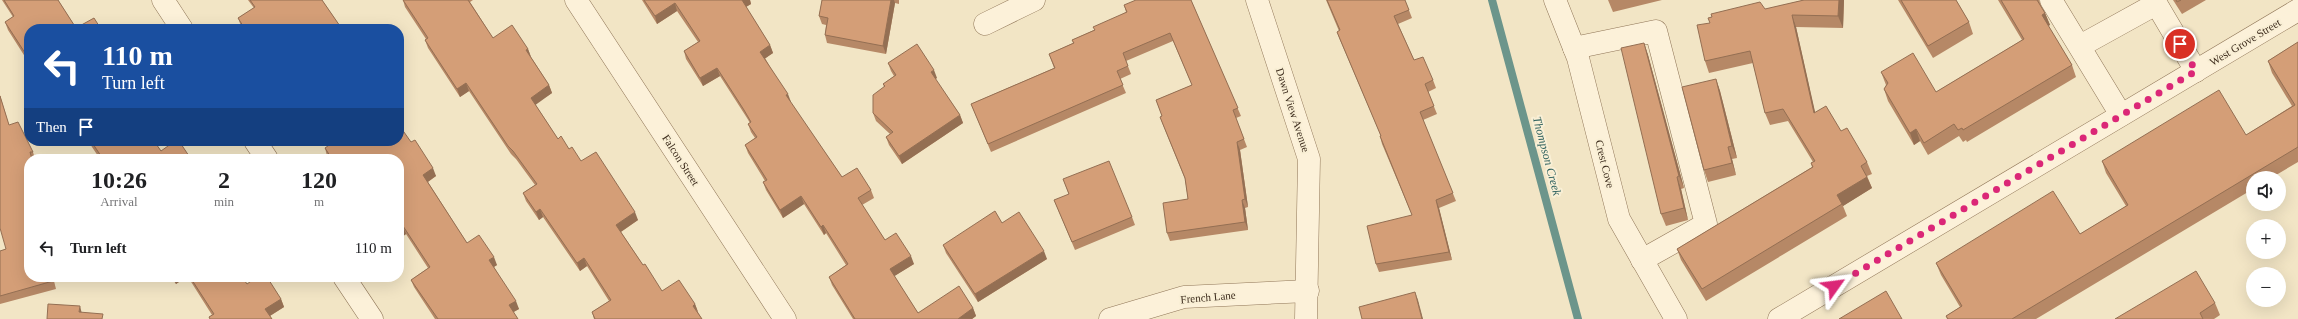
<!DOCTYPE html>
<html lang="en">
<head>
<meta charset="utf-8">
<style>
	:root { --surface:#fff; --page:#f2f2f2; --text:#202124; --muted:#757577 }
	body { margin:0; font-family:"Times New Roman",serif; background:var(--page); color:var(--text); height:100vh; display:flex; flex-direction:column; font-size:15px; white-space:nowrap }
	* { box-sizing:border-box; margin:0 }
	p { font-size:13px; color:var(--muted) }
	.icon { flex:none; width:22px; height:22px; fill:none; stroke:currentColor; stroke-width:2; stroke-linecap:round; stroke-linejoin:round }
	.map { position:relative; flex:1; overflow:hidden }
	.side { position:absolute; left:24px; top:154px; width:380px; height:128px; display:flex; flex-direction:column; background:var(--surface); border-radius:16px; box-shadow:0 4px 16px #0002 }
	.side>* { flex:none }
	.top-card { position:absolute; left:24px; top:24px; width:380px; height:122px; border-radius:16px; box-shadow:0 4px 16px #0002; background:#1a4fa0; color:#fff; overflow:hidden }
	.buttons { position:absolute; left:2246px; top:171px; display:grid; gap:8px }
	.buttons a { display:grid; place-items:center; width:40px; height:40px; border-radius:50%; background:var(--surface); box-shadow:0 4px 16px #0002; font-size:20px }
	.pin { position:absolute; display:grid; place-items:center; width:34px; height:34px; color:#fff; margin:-17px; border:2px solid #fff; border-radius:50%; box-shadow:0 1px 4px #0007 }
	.me { position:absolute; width:44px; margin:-22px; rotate:59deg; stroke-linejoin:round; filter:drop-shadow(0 0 3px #0008) }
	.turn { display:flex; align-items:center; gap:14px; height:84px; padding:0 12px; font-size:18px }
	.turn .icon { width:52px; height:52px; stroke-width:2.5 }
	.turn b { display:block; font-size:28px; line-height:34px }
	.then { display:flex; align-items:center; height:38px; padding:0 12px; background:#0003; gap:8px; font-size:15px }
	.eta { display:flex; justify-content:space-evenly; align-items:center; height:68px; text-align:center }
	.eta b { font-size:24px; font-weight:700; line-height:28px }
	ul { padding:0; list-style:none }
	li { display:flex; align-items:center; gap:12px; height:52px; padding:0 12px }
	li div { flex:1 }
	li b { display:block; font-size:15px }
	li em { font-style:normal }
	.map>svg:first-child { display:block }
</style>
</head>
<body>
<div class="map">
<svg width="2298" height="319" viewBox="0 0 2298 319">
	<rect width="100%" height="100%" fill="#f2e5c5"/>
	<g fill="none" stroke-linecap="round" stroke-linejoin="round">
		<polyline stroke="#6c958b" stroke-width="8" points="1492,0 1578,319"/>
		<defs>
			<g id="minor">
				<polyline points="163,0 182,29"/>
				<polyline points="576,0 785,319"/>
				<polyline points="1257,0 1309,159 1306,319"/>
				<polyline points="1555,0 1578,58 1619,219 1676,319"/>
				<polyline points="2051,0 2121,115"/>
				<polyline points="2154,0 2196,71"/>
				<polyline points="985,24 1034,0"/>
				<polyline points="2080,46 2156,4"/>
				<polyline points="1574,48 1656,31 1706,224 1642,260"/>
				<polyline points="255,141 267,159"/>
				<polyline points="344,277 372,319"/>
				<polyline points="1110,319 1184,297 1308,291"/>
				<polyline points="1779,319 2298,10"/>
			</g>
		</defs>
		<use href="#minor" stroke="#907658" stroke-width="23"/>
		<use href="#minor" stroke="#fcf1d9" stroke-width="22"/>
	</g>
	<g fill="#b68866">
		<polygon points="2,0 58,0 76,28 101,29 29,29 29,63 8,30 5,22 13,17"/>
		<polygon points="248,0 322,0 342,29 243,29 241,26 238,18 254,8"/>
		<polygon points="403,0 473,0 470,2 493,38 528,49 531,57 549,85 552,93 535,104 558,139 569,149 581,161 638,220 621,232 643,265 662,291 695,304 698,312 702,319 594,319 592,312 609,301 587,266 580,271 543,217 539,220 526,201 523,193 535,185 516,159 511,154 469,91 460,97 428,48 425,40 426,39 405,7"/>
		<polygon points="642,0 750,0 751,4 746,7 770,45 773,53 765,58 790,102 842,177 871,190 874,198 862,205 885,240 914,264 894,276 918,313 973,308 976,316 972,319 853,319 832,285 829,277 846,265 826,233 824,235 804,204 783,218 766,190 763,182 765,181 748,153 745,145 755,138 751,132 748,124 750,123 747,118 720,76 703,86 686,59 684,51 698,42 677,11 657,24"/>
		<polygon points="822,0 899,0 899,4 895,3 886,54 827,43 825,35 826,25 822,24 819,16"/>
		<polygon points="1191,0 1241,116 1236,118 1247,147 1240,150 1248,207 1245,208 1248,230 1170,241 1167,233 1188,199 1185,179 1163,125 1160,117 1162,116 1156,100 1192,85 1173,41 1126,61 1131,74 1120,79 1126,93 991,152 971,104 1054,68 1049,54 1073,43 1072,40 1094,30 1126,12 1124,5"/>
		<polygon points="1326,0 1405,0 1412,18 1398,24 1414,60 1433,80 1436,88 1428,92 1437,114 1423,120 1456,201 1439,208 1452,260 1379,272 1376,264 1412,215 1382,144 1380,136 1381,136 1340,40 1337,32 1339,31"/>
		<polygon points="1608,0 1662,0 1613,12"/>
		<polygon points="1804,0 1844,0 1843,28 1796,27 1815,113 1841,131 1867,162 1872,174 1867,176 1872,188 1843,206 1847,216 1706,301 1681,260 1677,249 1812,167 1811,163 1813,162 1788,121 1770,125 1765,113 1753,63 1709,73 1705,61 1710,23"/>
		<polygon points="1898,0 1956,0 1969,22 1973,34 1933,58"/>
		<polygon points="1998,0 2039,0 2042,8 2045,13 2050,25 2048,26 2072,65 2076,77 1967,142 1966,140 1963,142 1959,136 1928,155 1920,141 1914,145 1888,101 1884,89 1886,85 1881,72 1936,92 2022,40"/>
		<polygon points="2173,0 2206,0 2182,14"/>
		<polygon points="2298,42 2298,162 2271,178 2253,178 2253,189 2036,319 1947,319 1946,316 1960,307 1941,275 1936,263 2080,234 2126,206 2106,173 2102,161 2246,135 2292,106 2272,73 2268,61"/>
		<polygon points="1644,43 1648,55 1684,188 1681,189 1688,220 1666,226 1661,214"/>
		<polygon points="888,63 937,78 935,79 960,115 963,123 902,164 889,145 886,137 890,134 876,121 873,113 884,87 883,84 894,76 891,71"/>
		<polygon points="1716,79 1720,91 1737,158 1732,159 1736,175 1708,182 1704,170"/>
		<polygon points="0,95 9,125 33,152 35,159 29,159 29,277 54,277 53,277 56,289 0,304 0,251 6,249"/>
		<polygon points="88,141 154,141 161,151 191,159 100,159"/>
		<polygon points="411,142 436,176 428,182 467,243 497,265 494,267 519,309 513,312 518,319 435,319 414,287 411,280 428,268 406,234 399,239 399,159 330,159 327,156 325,148"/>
		<polygon points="1063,179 1132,217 1135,225 1075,250 1054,200 1069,195"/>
		<polygon points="1002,223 1047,259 978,302 946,253 943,245"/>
		<polygon points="171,277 186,277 176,284"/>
		<polygon points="188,277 242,277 247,284 281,299 284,307 270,316 272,319 210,319 209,317 212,315"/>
		<polygon points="2215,303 2220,315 2214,319 2115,319"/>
	</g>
	<g fill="#946f53">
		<polygon points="741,0 750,0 751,4 744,8"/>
		<polygon points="891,0 894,0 895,3 886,54 883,46"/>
		<polygon points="1839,0 1844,0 1843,28 1838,16"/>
		<polygon points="675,3 677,11 657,24 655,16"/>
		<polygon points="2045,13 2050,25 2046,27 2042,15"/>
		<polygon points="1792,15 1796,27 1818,125 1814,113"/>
		<polygon points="1644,43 1648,55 1684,188 1679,176"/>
		<polygon points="770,45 773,53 763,60 760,52"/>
		<polygon points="528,49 531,57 526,50"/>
		<polygon points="717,68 720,76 703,86 700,78"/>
		<polygon points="934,70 937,78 934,80 931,72"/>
		<polygon points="1716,79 1720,91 1737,158 1732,146"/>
		<polygon points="466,83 469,91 460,97 457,89"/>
		<polygon points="549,85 552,93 534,106 531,98"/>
		<polygon points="788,94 791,102 789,103 786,95"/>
		<polygon points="960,115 963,123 902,164 899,156"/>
		<polygon points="1916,129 1920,141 1914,145 1910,133"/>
		<polygon points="1237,142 1240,150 1248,207 1245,199"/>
		<polygon points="1728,147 1732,159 1736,175 1732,163"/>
		<polygon points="433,168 436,176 426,183 423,175"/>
		<polygon points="1677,177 1681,189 1688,220 1684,208"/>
		<polygon points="1867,177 1872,188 1843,206 1837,195"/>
		<polygon points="801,196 804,204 783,218 780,210"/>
		<polygon points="1242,200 1245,208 1248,230 1245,222"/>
		<polygon points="1436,200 1439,208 1452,260 1449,252"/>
		<polygon points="540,209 543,217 539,220 536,212"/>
		<polygon points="635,212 638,220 619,233 616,225"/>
		<polygon points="823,225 826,233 824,235 821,227"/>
		<polygon points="403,226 406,234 399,239 399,229"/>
		<polygon points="1044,251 1047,259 978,302 975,294"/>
		<polygon points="911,256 914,264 893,277 890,269"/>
		<polygon points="494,257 497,265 492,268 489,260"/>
		<polygon points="584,258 587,266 580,271 577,263"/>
		<polygon points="173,277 186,277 176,284"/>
		<polygon points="1415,292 1418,300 1423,319 1422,319"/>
		<polygon points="281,299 284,307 268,317 265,309"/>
		<polygon points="516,301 519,309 512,313 509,305"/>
		<polygon points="695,304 698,312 693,306"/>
		<polygon points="80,306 82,314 79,312"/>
		<polygon points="973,308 976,316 972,319 958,319"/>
	</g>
	<g fill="#d49e77" stroke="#946f53">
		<polygon points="4,0 58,0 76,28 94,18 101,29 29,29 29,59 5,22 14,16"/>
		<polygon points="250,0 322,0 342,29 245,29 238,18 255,7"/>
		<polygon points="403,0 468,0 493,38 512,25 528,49 526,50 549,85 531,98 558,139 561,136 569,149 572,147 581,161 596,152 635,212 616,225 643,265 645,264 662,291 679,280 695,304 693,306 702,319 595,319 592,312 611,300 584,258 577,263 540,209 536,212 523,193 537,184 513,151 508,146 466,83 457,89 425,40 428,38"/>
		<polygon points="644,0 742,0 770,45 760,52 788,94 786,95 842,177 857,168 871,190 858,198 885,240 896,233 911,256 890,269 918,313 959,286 973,308 958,319 855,319 829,277 848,264 823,225 821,227 801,196 780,210 763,182 767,180 745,145 757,137 748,124 751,122 744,110 717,68 700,78 684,51 700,41 675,3 655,16"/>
		<polygon points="822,0 891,0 883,46 825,35 828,18 819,16"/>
		<polygon points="1136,0 1191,0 1238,108 1233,110 1244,139 1237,142 1245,199 1242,200 1245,222 1167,233 1163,203 1188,199 1185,178 1160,117 1162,116 1156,100 1192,85 1170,33 1123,53 1128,66 1117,71 1123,85 988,144 971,104 1055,68 1049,54 1074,43 1072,40 1095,30 1093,27 1127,12 1124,5"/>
		<polygon points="1327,0 1405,0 1409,10 1394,16 1414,60 1423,57 1433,80 1425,84 1434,106 1420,112 1453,193 1436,200 1449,252 1376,264 1367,226 1412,215 1380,136 1381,136 1337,32 1340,30"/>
		<polygon points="1804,0 1839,0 1838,16 1792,15 1814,113 1826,106 1841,131 1847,128 1867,162 1861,166 1867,177 1837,195 1842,204 1702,289 1677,249 1813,167 1811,163 1815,161 1783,109 1765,113 1750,51 1705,61 1697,25 1710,23 1708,18 1712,17 1711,14 1760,2 1765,9"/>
		<polygon points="1901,0 1956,0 1969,22 1928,46"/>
		<polygon points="2001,0 2037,0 2045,13 2042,15 2072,65 1963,130 1962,128 1958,130 1954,124 1924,143 1916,129 1910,133 1884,89 1888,83 1881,72 1913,53 1936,92 2024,39"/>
		<polygon points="2176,0 2181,0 2177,2"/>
		<polygon points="2298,42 2298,147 2012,319 1948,319 1946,316 1962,306 1936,263 2053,191 2080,234 2128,205 2102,161 2219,90 2246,135 2295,105 2268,61"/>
		<polygon points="1644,43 1679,176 1677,177 1684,208 1661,214 1621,48"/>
		<polygon points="917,44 934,70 931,72 960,115 899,156 886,137 893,132 873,113 873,95 885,86 883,84 896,75 888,63"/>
		<polygon points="1716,79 1732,146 1728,147 1732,163 1704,170 1682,87"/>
		<polygon points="0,96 9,125 18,122 33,152 30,152 32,159 29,159 29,277 52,277 53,281 0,296 0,251 6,249 0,228"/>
		<polygon points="399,125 411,142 415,140 433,168 423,175 467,243 479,235 494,257 489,260 516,301 509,305 518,319 438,319 411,280 430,267 403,226 399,229 399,159 332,159 325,148 335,141 399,141"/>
		<polygon points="91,141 154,141 161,151 175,141 179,141 191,159 103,159"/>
		<polygon points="1109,161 1132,217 1072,242 1054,200 1069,194 1063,179"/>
		<polygon points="995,211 1002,223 1019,212 1044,251 975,294 943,245"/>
		<polygon points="2196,271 2215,303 2200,313 2203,319 2115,319"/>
		<polygon points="190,277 242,277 247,284 257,277 267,277 281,299 265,309 272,319 210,319 209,317 214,314"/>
		<polygon points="1886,291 1902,319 1839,319"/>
		<polygon points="1415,292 1422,319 1362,319 1359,307"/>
		<polygon points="48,304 80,306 79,312 103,314 102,319 47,319"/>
	</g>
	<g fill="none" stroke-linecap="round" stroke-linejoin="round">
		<polyline stroke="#db2777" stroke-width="7" stroke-dasharray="0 12.6" points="1834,286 2196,71 2180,44"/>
	</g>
	<g text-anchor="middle" stroke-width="4" stroke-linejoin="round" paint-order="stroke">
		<g font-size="11" fill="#3e2d1e" stroke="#f9efd5">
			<text transform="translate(2245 42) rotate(-31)" y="4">West Grove Street</text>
			<text transform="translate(1293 110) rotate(72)" y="4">Dawn View Avenue</text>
			<text transform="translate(681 160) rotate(57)" y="4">Falcon Street</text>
			<text transform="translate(1605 164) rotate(76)" y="4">Crest Cove</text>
			<text transform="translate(1208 297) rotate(-5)" y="4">French Lane</text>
		</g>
		<g font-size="12" font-style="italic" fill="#2c5f5c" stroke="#f9efd5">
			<text transform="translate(1547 156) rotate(75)" y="4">Thompson Creek</text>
		</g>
	</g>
</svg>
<div class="buttons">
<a><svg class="icon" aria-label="sound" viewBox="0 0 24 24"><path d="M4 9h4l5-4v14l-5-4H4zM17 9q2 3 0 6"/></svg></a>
<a>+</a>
<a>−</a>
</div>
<div class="pin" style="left:2180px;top:44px;background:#d93025"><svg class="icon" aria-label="arrive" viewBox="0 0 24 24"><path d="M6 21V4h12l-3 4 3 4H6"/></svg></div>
<svg class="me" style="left:1834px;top:286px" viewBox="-20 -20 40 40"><path d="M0-17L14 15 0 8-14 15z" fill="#db2777" stroke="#fff" stroke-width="4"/></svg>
<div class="top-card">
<div class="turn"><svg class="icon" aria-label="left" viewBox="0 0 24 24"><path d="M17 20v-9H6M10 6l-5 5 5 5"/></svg><div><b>110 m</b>Turn left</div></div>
<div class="then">Then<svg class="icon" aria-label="arrive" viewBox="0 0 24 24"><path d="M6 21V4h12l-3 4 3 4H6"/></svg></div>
</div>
<section class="side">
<div class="eta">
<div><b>10:26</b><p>Arrival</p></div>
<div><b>2</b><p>min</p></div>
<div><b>120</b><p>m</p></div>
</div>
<ul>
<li><svg class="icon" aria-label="left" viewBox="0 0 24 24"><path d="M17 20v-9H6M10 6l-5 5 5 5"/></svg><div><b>Turn left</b></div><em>110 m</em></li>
</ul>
</section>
</div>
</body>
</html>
